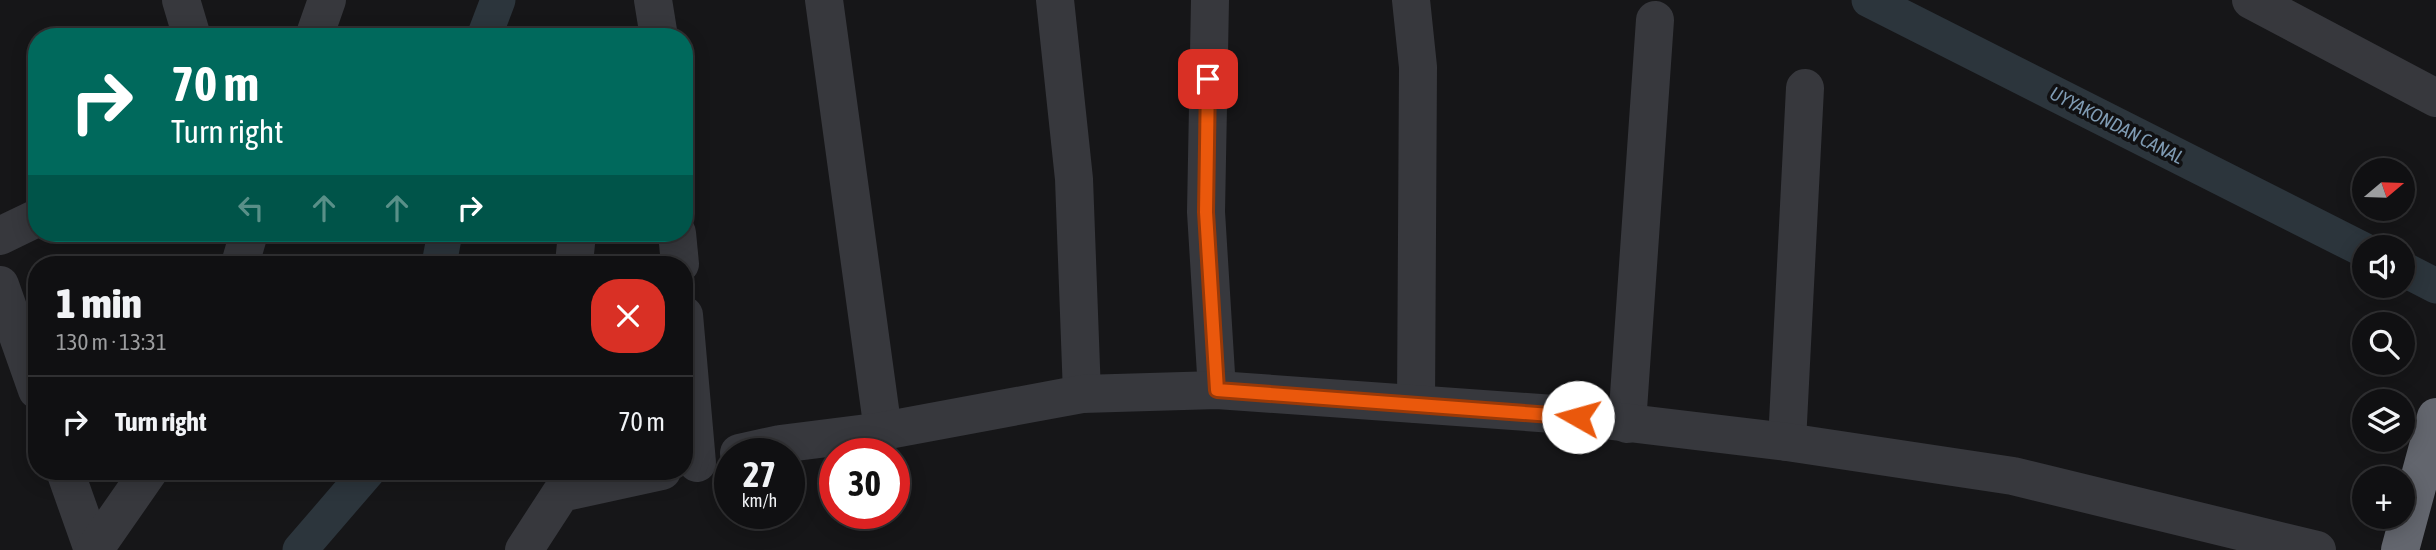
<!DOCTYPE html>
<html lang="en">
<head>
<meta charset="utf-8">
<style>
	:root { --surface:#101012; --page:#1e1e20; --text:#f1f3f6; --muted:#9c9d9f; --line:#303032 }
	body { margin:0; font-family:"Asap Condensed",sans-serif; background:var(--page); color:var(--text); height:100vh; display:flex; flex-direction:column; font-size:26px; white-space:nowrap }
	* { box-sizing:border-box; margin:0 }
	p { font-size:23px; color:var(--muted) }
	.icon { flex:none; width:38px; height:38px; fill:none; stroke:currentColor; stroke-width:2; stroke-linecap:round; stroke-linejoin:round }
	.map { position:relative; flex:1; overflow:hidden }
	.side { position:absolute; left:28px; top:256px; width:665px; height:224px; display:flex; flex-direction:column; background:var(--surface); border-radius:28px; box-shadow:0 4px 18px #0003,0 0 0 2px var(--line) }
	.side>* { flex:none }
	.banner { position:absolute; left:28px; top:28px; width:665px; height:214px; border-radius:28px; box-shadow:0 4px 18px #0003,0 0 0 2px var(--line); background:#00695c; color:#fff; overflow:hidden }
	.needle { width:46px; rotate:71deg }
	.controls { position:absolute; left:2352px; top:158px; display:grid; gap:14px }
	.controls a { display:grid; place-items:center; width:63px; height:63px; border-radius:50%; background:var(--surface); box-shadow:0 4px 18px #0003,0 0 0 2px var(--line); font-size:35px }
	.speed { position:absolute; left:714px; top:438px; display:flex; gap:14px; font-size:35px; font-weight:700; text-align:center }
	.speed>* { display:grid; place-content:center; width:91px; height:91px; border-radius:50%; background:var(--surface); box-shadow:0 4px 18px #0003,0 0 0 2px var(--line); line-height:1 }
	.speed small { font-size:18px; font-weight:400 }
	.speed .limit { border:10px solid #d22; background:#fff; color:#111 }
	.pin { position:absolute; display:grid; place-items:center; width:60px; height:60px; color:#fff; margin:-30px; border-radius:14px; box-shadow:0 4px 10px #0006 }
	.me { position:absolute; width:77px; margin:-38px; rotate:277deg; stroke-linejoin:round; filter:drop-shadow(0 0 5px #0008) }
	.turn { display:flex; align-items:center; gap:24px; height:147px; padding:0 28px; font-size:32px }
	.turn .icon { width:91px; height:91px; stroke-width:2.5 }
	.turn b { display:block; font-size:49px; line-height:60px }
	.lanes { display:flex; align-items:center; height:66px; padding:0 28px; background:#0003; justify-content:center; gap:35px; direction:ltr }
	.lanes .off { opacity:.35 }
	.round { display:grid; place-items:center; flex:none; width:74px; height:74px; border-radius:28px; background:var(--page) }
	.headline { display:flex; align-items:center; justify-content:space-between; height:119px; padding:0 28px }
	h1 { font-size:42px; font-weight:800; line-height:52px }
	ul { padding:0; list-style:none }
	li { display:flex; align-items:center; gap:21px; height:91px; padding:0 28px; border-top:2px solid var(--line) }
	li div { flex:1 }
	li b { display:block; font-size:26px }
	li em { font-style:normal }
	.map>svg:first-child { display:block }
</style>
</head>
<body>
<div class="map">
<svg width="2436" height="550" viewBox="0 0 2436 550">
	<rect width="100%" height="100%" fill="#161618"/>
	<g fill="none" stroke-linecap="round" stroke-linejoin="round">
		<g stroke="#2c353c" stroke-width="35">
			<polyline points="1869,0 2364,250"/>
			<polyline points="484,37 498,0"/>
			<polyline points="439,264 445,233"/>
			<polyline points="2403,269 2436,286"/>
			<polyline points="300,550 368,471"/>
		</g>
		<g stroke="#37383d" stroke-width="38">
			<polyline points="181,0 192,37"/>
			<polyline points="653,0 659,37"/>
			<polyline points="824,0 883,431"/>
			<polyline points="1055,0 1074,179 1082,394"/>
			<polyline points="1210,0 1206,212 1217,390"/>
			<polyline points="1411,0 1418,67 1416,404"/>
			<polyline points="2251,0 2436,98"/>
			<polyline points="314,37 327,0"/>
			<polyline points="677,233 680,264"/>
			<polyline points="0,236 37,218"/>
			<polyline points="240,264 249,233"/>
			<polyline points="574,264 577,233"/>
			<polyline points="0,285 37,390"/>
			<polyline points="684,315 697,463"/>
			<polyline points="1627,424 1655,20"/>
			<polyline points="1787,442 1805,88"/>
			<polyline points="739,453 780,444 883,431 1082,394 1217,390 1554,414 1787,442 2013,476 2317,550"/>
			<polyline points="65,471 93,550"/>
			<polyline points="94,550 149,471"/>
			<polyline points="524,550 561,493 662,471"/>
		</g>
		<polyline stroke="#63666e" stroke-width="38" points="2400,550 2436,417"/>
	</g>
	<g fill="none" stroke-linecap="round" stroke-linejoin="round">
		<defs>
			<polyline id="route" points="1208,79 1206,212 1217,390 1578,417"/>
		</defs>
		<use href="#route" stroke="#983908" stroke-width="18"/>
		<use href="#route" stroke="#ea580c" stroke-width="12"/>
	</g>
	<g text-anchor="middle" stroke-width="7" stroke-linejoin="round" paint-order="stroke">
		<g font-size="19" font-style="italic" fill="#7f9bb3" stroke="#111113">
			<text transform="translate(2117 125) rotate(27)" y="7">UYYAKONDAN CANAL</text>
		</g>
	</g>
</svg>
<div class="controls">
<a><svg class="needle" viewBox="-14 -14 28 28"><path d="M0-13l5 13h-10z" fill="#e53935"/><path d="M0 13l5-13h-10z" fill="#9c9d9f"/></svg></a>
<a><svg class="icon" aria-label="sound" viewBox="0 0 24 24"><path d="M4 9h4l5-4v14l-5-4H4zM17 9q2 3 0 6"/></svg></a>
<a><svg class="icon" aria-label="search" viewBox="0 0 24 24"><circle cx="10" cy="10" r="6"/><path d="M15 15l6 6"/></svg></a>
<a><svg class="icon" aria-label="layers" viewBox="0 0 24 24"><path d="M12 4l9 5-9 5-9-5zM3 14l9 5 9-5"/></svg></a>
<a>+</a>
</div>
<div class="speed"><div>27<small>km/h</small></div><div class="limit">30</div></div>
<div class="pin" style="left:1208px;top:79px;background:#d93025"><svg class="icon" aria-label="arrive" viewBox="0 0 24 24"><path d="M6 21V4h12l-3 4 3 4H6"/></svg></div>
<svg class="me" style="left:1578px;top:417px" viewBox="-20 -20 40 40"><circle r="19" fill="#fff"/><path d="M0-13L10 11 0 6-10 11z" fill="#ea580c"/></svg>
<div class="banner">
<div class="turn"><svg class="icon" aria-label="right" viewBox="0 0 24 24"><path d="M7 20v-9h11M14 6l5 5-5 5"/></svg><div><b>70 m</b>Turn right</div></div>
<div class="lanes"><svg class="icon off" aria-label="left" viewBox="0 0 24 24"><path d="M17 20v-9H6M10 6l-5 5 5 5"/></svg><svg class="icon off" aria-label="ahead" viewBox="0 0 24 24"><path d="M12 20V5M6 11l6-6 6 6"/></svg><svg class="icon off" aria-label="ahead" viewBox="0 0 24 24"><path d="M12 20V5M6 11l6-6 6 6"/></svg><svg class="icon" aria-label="right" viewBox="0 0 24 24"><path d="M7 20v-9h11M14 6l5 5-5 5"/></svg></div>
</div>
<section class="side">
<div class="headline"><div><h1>1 min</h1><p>130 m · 13:31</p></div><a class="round" style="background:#d93025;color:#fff"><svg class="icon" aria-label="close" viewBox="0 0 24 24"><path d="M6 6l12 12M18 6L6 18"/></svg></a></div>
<ul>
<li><svg class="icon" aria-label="right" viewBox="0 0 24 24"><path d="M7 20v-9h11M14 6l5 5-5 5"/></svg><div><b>Turn right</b></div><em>70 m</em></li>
</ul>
</section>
</div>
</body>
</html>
